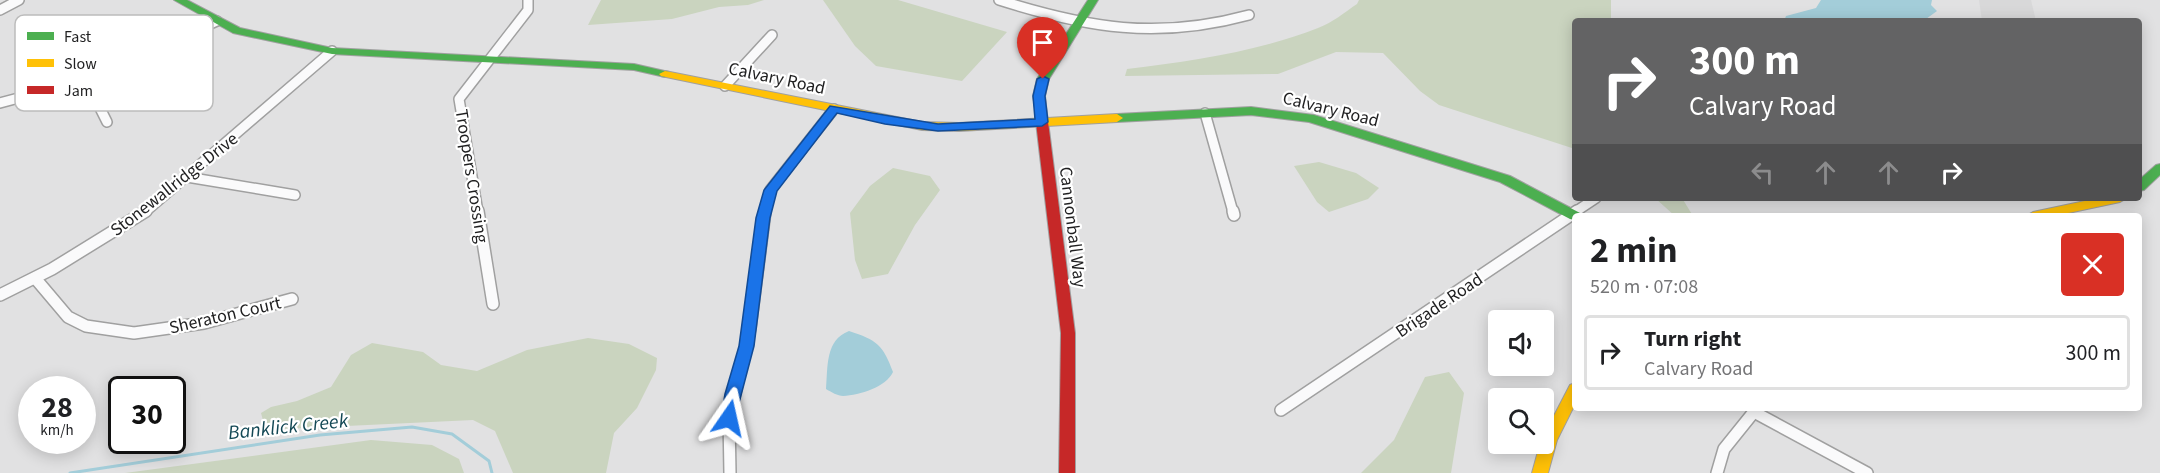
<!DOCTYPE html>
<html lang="en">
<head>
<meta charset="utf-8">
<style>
	:root { --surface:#fff; --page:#f6f6f6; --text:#202124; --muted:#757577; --line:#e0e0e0 }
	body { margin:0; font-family:"Source Sans 3",sans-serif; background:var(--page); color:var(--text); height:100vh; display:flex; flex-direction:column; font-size:22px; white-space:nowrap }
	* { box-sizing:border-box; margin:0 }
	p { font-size:20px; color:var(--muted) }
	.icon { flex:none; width:33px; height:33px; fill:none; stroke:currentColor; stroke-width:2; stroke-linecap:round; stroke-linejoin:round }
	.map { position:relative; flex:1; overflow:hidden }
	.drawer { position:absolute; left:1572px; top:213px; width:570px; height:198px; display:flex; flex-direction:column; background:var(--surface); border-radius:6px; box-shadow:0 3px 15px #0003 }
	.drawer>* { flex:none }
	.top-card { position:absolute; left:1572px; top:18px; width:570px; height:183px; border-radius:6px; box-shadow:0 3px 15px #0003; background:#636364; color:#fff; overflow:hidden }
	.tools { position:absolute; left:1488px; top:310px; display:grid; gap:12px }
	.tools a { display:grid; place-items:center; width:66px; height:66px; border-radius:6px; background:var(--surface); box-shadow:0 3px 15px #0003; font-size:30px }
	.speed { position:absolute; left:18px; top:376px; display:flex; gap:12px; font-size:30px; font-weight:700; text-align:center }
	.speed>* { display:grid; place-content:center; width:78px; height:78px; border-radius:50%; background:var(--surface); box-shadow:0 3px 15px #0003; line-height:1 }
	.speed small { font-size:15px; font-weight:400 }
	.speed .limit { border:3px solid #111; border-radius:9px; background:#fff; color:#111 }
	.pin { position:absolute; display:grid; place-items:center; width:51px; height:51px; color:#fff; margin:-62px -26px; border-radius:50% 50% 50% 0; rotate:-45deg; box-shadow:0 0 6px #0007 }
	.pin .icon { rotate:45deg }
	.me { position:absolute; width:66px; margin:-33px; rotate:11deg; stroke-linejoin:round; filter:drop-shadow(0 0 4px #0008) }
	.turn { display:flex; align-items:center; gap:21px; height:126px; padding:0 18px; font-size:27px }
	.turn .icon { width:78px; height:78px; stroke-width:2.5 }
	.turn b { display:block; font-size:42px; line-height:51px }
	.lanes { display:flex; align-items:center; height:57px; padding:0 18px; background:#0003; justify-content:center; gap:30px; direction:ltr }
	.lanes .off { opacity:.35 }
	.round { display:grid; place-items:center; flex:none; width:63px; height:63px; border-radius:6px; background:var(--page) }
	.headline { display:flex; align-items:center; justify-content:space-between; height:102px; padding:0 18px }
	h1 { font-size:36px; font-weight:700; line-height:45px }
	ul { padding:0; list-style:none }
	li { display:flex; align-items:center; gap:18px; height:75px; margin:0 12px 9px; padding:0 6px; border:3px solid var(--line); border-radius:6px }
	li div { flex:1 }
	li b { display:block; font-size:22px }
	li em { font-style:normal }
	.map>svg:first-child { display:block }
</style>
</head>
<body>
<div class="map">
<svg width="2160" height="473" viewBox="0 0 2160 473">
	<rect width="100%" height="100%" fill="#e1e1e2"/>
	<g fill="#cad4bf">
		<polygon points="601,0 764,0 748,5 719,7 672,19 588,25"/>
		<polygon points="823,0 898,0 1007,32 962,81 876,66 855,46"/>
		<path d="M1359 0H1611V21H1575V149L1439 105 1420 91 1383 53 1336 52 1278 74 1125 76 1127 69C1192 61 1257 52 1318 28 1332 23 1345 12 1357 4Z"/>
		<polygon points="1319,162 1356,173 1379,188 1368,199 1329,212 1317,202 1294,166"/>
		<polygon points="893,168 930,176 940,190 915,225 888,274 862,279 855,260 850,213 870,186"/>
		<polygon points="1655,198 1682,198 1693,216 1675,216"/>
		<polygon points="588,338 629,344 657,358 656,370 637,408 614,433 606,473 513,473 495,431 473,420 283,429 264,424 261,413 271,407 297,401 331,387 351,355 372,343 423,352 441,365 477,371 527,350"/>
		<polygon points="1449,372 1464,393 1451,473 1361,473 1394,440 1425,377"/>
		<polygon points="371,440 432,445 459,459 464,473 125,473"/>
	</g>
	<g fill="#a3cdd9">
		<polygon points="1821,0 1932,0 1931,5 1937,11 1926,19 1928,21 1784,21 1786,16 1816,8"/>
		<path d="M849 331C877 340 883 345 893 372 886 387 860 395 843 396 838 396 831 392 826 389 828 367 825 340 849 331Z"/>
	</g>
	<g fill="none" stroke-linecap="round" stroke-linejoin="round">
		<polyline stroke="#a3cdd9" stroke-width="3" points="70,473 320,435 412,427 452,434 489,461 492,473"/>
		<polygon fill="#d8d8d9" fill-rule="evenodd" points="1979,0 2031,0 2036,21 1982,21"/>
		<defs>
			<g id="street-far1">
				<path d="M999 0C1088 28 1157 40 1249 15"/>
				<polyline points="0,10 19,0"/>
				<polyline points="86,80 107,122"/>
				<polyline points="725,86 772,35"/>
				<polyline points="0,103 86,80 217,21"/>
				<polyline points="1205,113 1233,212"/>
				<polyline points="187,177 295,195"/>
				<polyline points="145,212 332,51"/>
				<polyline points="478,212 459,99 528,10 528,0"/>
				<polyline points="765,212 770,190 834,109"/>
				<polyline points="1575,212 1596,198"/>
			</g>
			<g id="street">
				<polyline points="478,211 493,304"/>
				<polyline points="1233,211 1234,215"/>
				<polyline points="35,278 68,317 86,326 134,333 204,323 292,299"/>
				<polyline points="0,295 52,269 146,211"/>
				<polyline points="1281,410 1577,211"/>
				<polyline points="1754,412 1867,473"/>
				<polyline points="730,473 729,418 750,328 765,211"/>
				<polyline points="1717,473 1724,449 1757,408"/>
			</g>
			<g id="fast">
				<polygon points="174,0 187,0 240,28 332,48 634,64 669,72 671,74 665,77 634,70 332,54 233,33"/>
				<polygon points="1088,0 1098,0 1049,79 1045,96 1047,114 1045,117 1037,117 1033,96 1037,79"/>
				<polygon points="1251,107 1314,115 1510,176 1580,213 1582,216 1575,216 1575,220 1570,219 1500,182 1309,122 1251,115 1117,122 1111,118 1117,114"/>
				<polygon points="2160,164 2160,175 2144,190 2139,191 2139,180 2156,165"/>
			</g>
			<g id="slow">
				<polygon points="665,71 922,122 959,123 1117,114 1123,118 1117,122 959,131 922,130 661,76 659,74"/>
				<polygon points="2099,198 2127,198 2120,202 2054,216 2026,216 2033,212"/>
				<polygon points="1575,383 1575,404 1557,440 1548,473 1532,473 1540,444 1544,444 1544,435 1570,385"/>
			</g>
			<polygon id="jam" points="1041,110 1047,114 1075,333 1075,473 1059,473 1061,333 1035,114"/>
		</defs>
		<use href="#street-far1" stroke="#a0a0a0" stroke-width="12"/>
		<use href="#street" stroke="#a0a0a0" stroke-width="14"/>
		<use href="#fast" stroke="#a0a0a0" stroke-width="2"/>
		<use href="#slow" stroke="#a0a0a0" stroke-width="2"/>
		<use href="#jam" stroke="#a0a0a0" stroke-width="2"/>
		<use href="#street-far1" stroke="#fafafb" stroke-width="9"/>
		<use href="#street" stroke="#fafafb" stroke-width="11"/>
		<use href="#fast" fill="#4caf50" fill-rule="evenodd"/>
		<use href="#slow" fill="#ffc107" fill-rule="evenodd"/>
		<use href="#jam" fill="#c62828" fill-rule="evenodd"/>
	</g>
	<polygon fill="#1a73e8" stroke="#114b97" stroke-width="1.5" points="1043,76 1049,79 1045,96 1048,122 1042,126 938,131 885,124 837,113 777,191 770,218 754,346 734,422 729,424 723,422 721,418 725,394 739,346 756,218 764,190 830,106 938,124 1035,119 1033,96 1037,79"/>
	<g text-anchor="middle" stroke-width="4.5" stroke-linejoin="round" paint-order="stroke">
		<g font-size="18" fill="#1f1f20" stroke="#fff">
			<text transform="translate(777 78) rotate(12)" y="6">Calvary Road</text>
			<text transform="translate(1331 109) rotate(14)" y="6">Calvary Road</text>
			<text transform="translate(472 176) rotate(81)" y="6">Troopers Crossing</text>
			<text transform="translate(174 184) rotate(-38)" y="6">Stonewallridge Drive</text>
			<text transform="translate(1073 227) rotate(83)" y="6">Cannonball Way</text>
			<text transform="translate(1439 305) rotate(-34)" y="6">Brigade Road</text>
			<text transform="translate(225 315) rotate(-13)" y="6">Sheraton Court</text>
		</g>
		<g font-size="20" font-style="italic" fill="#134855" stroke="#fff">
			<text transform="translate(288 426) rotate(-6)" y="7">Banklick Creek</text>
		</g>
	</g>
	<rect x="15" y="15" width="198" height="96" rx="9" fill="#fff" stroke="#bcbcbc" stroke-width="1.5"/>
	<rect x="27" y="32" width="27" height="8" fill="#4caf50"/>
	<rect x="27" y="59" width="27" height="8" fill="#ffc107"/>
	<rect x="27" y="86" width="27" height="8" fill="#c62828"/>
	<g font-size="16" fill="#1f1f20">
		<text x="64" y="42">Fast</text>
		<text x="64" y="69">Slow</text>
		<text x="64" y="96">Jam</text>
	</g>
</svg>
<div class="tools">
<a><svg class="icon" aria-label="sound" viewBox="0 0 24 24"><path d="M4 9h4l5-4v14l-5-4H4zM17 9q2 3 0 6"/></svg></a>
<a><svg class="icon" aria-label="search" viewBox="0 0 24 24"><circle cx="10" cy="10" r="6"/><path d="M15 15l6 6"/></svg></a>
</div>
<div class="speed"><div>28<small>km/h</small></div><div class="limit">30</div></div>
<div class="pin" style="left:1043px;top:79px;background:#d93025"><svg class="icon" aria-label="arrive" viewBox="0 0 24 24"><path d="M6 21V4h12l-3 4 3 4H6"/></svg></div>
<svg class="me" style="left:729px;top:418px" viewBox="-20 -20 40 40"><path d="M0-17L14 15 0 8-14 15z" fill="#1a73e8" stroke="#fff" stroke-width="4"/></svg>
<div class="top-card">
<div class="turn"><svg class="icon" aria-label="right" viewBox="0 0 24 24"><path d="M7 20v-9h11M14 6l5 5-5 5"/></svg><div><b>300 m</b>Calvary Road</div></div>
<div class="lanes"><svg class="icon off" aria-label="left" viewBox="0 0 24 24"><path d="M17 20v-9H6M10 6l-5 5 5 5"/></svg><svg class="icon off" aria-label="ahead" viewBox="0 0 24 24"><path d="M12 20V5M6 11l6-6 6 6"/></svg><svg class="icon off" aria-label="ahead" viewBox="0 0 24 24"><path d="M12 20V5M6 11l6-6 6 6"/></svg><svg class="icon" aria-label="right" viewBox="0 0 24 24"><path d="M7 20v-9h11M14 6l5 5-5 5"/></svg></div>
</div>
<section class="drawer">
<div class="headline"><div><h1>2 min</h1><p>520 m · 07:08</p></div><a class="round" style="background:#d93025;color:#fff"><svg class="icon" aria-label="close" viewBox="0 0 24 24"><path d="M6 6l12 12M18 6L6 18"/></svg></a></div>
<ul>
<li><svg class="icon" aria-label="right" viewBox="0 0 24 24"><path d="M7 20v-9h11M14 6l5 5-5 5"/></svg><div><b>Turn right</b><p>Calvary Road</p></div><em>300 m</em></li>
</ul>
</section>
</div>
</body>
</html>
